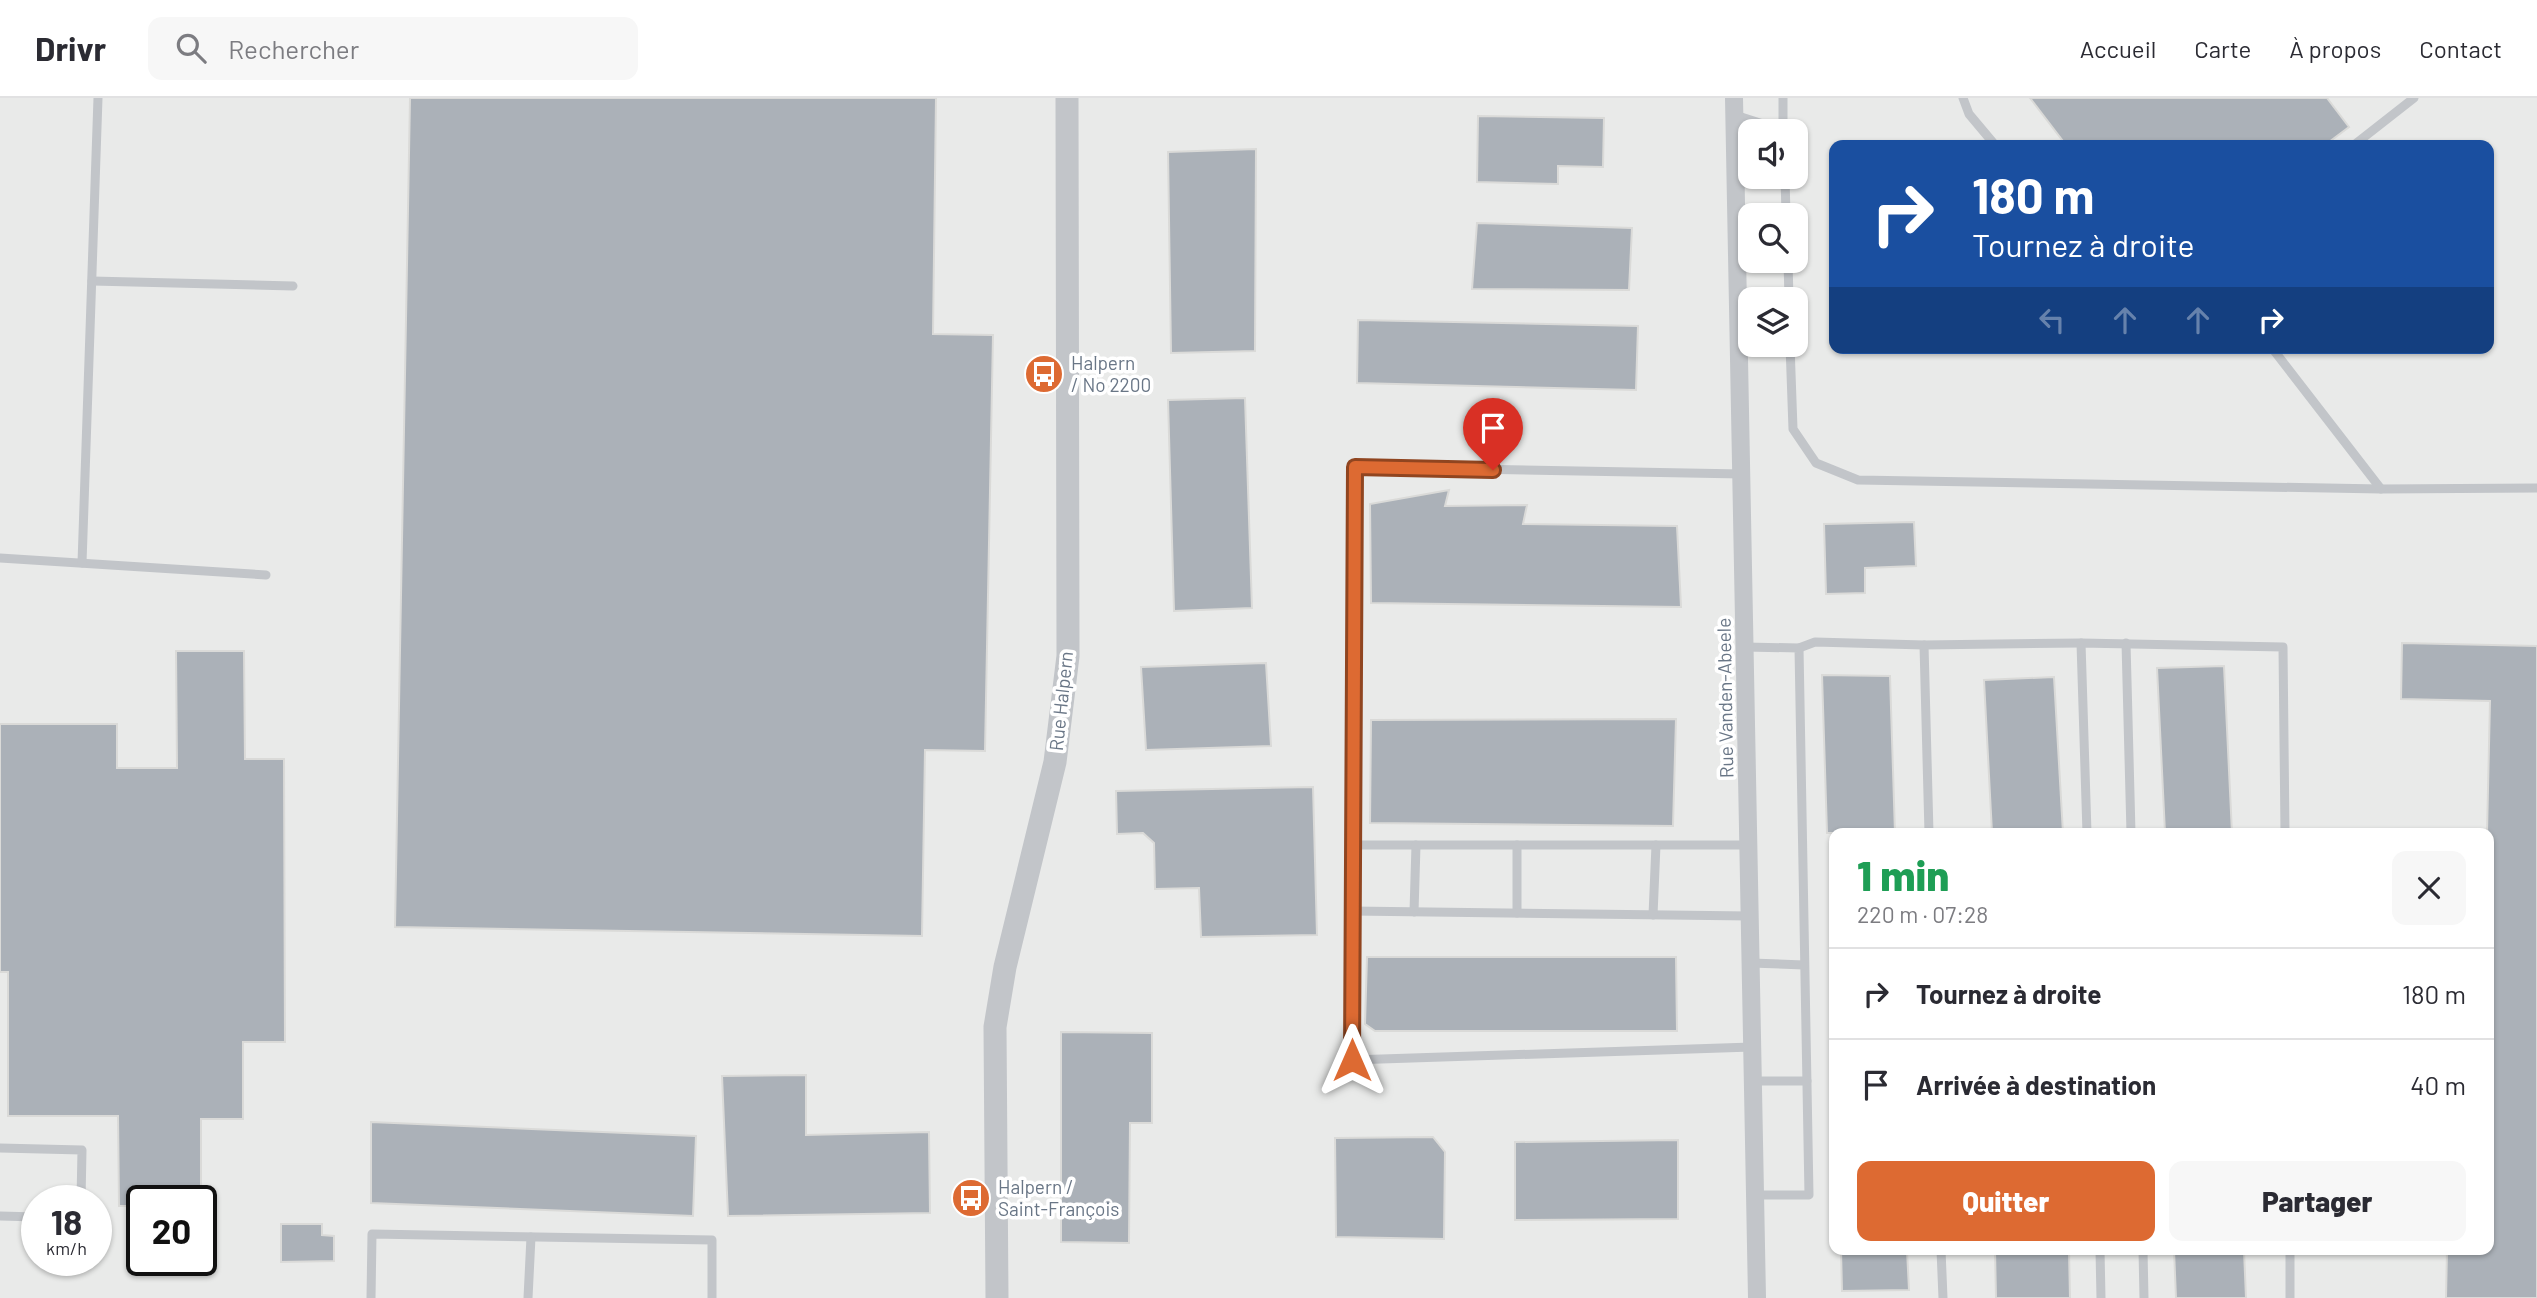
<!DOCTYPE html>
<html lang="fr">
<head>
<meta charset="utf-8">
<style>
	:root { --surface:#fff; --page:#f7f7f7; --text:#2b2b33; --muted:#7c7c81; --line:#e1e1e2; --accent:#dd6a32 }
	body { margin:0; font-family:Barlow,sans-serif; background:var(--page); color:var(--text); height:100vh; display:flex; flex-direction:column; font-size:26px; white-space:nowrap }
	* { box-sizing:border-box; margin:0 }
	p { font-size:23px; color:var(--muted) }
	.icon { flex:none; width:38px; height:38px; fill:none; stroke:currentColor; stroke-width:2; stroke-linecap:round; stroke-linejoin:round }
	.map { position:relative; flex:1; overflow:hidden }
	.side { position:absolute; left:1829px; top:730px; width:665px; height:427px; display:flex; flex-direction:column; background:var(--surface); border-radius:14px; box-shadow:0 2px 5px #0004 }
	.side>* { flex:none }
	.hud { position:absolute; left:1829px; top:42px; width:665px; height:214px; border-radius:14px; box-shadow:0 2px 5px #0004; background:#1a4fa0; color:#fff; overflow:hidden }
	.controls { position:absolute; left:1738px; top:21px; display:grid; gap:14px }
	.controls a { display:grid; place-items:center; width:70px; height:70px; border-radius:14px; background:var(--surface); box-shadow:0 2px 5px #0004; font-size:35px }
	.speed { position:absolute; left:21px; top:1087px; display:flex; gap:14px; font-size:35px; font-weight:700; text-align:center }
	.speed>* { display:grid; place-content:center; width:91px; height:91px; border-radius:50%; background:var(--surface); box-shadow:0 2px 5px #0004; line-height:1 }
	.speed small { font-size:18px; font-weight:400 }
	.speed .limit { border:4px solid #111; border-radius:10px; background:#fff; color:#111 }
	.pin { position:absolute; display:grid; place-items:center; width:60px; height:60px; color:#fff; margin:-72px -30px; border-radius:50% 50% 50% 0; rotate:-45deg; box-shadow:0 0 7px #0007 }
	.pin .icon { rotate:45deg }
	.me { position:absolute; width:77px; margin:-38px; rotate:0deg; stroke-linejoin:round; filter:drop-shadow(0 0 5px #0008) }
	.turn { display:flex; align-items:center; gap:24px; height:147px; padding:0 28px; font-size:32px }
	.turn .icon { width:91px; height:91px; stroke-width:2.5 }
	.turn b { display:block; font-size:49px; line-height:60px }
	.lanes { display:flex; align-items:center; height:66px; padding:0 28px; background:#0003; justify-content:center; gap:35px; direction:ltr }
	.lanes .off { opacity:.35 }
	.round { display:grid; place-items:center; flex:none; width:74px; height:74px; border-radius:14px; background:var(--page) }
	.overview { display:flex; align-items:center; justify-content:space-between; height:119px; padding:0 28px }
	h1 { font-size:42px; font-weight:800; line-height:52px; color:#1e9e55 }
	.cta { display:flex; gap:14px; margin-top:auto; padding:14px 28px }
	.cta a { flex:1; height:80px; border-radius:14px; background:var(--accent); color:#fff; font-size:28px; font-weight:800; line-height:80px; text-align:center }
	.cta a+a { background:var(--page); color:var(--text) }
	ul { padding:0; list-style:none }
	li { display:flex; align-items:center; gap:21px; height:91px; padding:0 28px; border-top:2px solid var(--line) }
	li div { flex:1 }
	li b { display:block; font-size:26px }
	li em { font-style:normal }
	header { display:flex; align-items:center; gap:42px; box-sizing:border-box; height:98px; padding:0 35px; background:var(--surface); border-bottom:2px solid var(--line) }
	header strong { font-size:33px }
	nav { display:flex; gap:38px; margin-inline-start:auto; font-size:24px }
	.search { width:490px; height:63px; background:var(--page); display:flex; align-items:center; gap:18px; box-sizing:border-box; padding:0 24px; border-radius:14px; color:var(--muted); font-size:26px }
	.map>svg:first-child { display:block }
</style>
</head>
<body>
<header>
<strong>Drivr</strong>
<div class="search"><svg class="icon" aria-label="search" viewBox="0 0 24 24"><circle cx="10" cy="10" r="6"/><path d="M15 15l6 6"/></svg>Rechercher</div>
<nav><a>Accueil</a><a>Carte</a><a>À propos</a><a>Contact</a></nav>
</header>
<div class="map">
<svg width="2537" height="1200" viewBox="0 0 2537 1200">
	<rect width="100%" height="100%" fill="#f8f9f6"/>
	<path fill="#e9eae9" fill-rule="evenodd" d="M0 0H2537V1200H0ZM1750 33H1796V79H1750ZM1834 47H2488V250H1834ZM1750 117H1796V163H1750ZM1750 201H1796V247H1750ZM1834 735H2488V1152H1834ZM37 1102H96V1162H37ZM142 1102H201V1162H142Z"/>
	<g fill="#abb1b8" stroke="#dadad8" stroke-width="2">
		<polygon points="410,0 936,0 933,236 993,237 985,653 925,652 922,838 395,829"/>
		<polygon points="2030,0 2327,0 2349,29 2325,47 2066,47"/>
		<polygon points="1478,18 1604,20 1603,69 1558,68 1558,86 1477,84"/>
		<polygon points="1256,51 1255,253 1171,255 1168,54"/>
		<polygon points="1477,125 1632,130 1629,192 1472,191"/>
		<polygon points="1358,222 1638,228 1636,292 1357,285"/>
		<polygon points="1245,300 1252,510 1174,513 1168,302"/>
		<polygon points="1449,392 1445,408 1527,407 1523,426 1677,428 1681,509 1371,505 1370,406"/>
		<polygon points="1914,424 1916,468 1865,470 1865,495 1826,496 1824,426"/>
		<polygon points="2402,545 2537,548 2537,1200 2446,1200 2447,1152 2488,1152 2487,735 2490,603 2401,601"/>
		<polygon points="176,553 244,553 245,661 284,661 285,944 243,944 243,1021 201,1021 201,1102 142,1102 142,1108 119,1108 118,1018 8,1018 8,874 0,874 0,626 117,626 117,670 177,670"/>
		<polygon points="1266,565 1271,648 1146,652 1141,569"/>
		<polygon points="2224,568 2232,735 2165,735 2157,570"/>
		<polygon points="1822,577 1890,578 1895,735 1827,735"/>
		<polygon points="2054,579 2063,735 1992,735 1984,582"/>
		<polygon points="1676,621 1673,728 1370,725 1371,622"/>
		<polygon points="1313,689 1317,837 1201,839 1199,790 1155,791 1154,745 1143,735 1117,736 1116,693"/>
		<polygon points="1367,859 1676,859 1677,933 1375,933 1365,926"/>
		<polygon points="1061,934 1152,935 1152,1025 1130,1025 1129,1145 1061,1144"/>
		<polygon points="806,977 806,1037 929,1034 930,1115 728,1118 722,978"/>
		<polygon points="371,1024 696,1038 693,1118 371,1105"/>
		<polygon points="1433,1039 1445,1054 1444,1141 1336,1139 1335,1040"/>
		<polygon points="1678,1042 1678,1121 1515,1122 1515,1044"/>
		<polygon points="281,1126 322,1126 322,1137 334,1138 334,1163 281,1164"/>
		<polygon points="1841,1152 1907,1152 1909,1192 1842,1193"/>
		<polygon points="1995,1152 2069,1152 2070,1200 1996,1200"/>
		<polygon points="2174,1152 2244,1152 2246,1200 2176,1200"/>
	</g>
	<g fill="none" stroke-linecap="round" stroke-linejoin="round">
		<g stroke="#c2c5c9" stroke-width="9">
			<polyline points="1783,0 1783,33"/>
			<polyline points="1963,0 1969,16 1995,47"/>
			<polyline points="1735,17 1782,32"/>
			<polyline points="2354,47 2414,0"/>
			<polyline points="1785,79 1786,117"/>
			<polyline points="1788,163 1789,201"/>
			<polyline points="92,183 293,188"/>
			<polyline points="1790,247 1793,331 1816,365 1858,382 2381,391 2537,390"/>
			<polyline points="2272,250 2381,391"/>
			<polyline points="1742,376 1355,369 1351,962 1752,949"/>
			<polyline points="0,460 266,477"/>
			<polyline points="82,465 98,0"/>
			<polyline points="2126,545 2131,735"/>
			<polyline points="1924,547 1929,735"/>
			<polyline points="1745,549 1799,550 1809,1097 1755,1097"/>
			<polyline points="1799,550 1815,544 1924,547 2081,545"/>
			<polyline points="2087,735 2081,545 2283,549 2285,735"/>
			<polyline points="1353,747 1748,747"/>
			<polyline points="1517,747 1517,815"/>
			<polyline points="1352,813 1750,818"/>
			<polyline points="1414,814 1416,747"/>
			<polyline points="1653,817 1656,747"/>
			<polyline points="1751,865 1804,867"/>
			<polyline points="1753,983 1807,983"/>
			<polyline points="0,1050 82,1052 81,1102"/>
			<polyline points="0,1118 37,1119"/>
			<polyline points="1941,1152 1943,1200"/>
			<polyline points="2100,1152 2101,1200"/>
			<polyline points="2143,1152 2144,1200"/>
			<polyline points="2290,1152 2290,1200"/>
			<polyline points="371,1200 372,1136 712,1142 712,1200"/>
			<polyline points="528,1200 531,1139"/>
		</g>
		<polyline stroke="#c2c5c9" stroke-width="18" points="1734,0 1757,1200"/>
		<polyline stroke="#c2c5c9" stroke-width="23" points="997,1200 995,929 1005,869 1055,664 1068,558 1067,0"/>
	</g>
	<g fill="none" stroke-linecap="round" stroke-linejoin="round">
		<defs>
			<polyline id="route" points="1352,962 1355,369 1493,372"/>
		</defs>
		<use href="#route" stroke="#904520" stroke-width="18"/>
		<use href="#route" stroke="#dd6a32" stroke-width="12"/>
	</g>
	<defs>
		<symbol id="bus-disc" viewBox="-11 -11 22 22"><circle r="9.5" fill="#dd6a32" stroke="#fff"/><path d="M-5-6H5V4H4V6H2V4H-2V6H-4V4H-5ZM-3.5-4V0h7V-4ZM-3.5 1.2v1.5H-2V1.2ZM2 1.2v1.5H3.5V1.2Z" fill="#fff"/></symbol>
	</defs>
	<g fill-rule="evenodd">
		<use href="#bus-disc" x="1022" y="254" width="44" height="44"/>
		<use href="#bus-disc" x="949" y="1078" width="44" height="44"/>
	</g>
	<g text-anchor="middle" stroke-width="7" stroke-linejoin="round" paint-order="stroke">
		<g font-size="19" fill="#697686" stroke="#fff" text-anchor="start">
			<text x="1071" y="272">Halpern<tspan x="1071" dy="22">/ No 2200</tspan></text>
			<text x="998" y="1096">Halpern /<tspan x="998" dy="22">Saint-François</tspan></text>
		</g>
		<g font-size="19" fill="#697686" stroke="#fff">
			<text transform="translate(1725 600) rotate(-91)" y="7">Rue Vanden-Abeele</text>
			<text transform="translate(1061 603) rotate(-84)" y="7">Rue Halpern</text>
		</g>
	</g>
</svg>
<div class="controls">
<a><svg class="icon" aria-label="sound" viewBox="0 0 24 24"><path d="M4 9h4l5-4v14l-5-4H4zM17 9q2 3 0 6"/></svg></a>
<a><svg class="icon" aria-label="search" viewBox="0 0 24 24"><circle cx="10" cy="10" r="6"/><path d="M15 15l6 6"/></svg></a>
<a><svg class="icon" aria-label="layers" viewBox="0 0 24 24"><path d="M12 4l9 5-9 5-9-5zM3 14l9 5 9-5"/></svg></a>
</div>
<div class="speed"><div>18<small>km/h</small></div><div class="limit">20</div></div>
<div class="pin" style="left:1493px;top:372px;background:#d93025"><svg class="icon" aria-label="arrive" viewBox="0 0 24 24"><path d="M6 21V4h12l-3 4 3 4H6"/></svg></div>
<svg class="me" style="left:1352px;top:962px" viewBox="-20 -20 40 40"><path d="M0-17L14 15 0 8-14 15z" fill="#dd6a32" stroke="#fff" stroke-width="4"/></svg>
<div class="hud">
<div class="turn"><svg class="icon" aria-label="right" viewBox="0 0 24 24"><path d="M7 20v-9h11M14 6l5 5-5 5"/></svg><div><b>180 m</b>Tournez à droite</div></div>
<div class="lanes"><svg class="icon off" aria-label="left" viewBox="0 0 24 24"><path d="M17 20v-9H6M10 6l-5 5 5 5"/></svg><svg class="icon off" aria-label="ahead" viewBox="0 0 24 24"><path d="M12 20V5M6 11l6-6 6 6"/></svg><svg class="icon off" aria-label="ahead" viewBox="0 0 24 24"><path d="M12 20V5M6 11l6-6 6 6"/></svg><svg class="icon" aria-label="right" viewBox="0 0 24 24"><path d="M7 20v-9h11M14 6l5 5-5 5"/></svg></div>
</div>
<section class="side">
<div class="overview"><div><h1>1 min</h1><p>220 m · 07:28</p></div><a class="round"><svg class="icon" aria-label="close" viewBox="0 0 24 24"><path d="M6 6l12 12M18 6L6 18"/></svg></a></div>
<ul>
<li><svg class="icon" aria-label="right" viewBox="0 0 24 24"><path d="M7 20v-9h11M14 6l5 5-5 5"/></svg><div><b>Tournez à droite</b></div><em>180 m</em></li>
<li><svg class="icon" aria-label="arrive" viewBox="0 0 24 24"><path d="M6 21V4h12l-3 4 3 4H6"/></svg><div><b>Arrivée à destination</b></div><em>40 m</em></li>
</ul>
<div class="cta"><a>Quitter</a><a>Partager</a></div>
</section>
</div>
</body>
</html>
